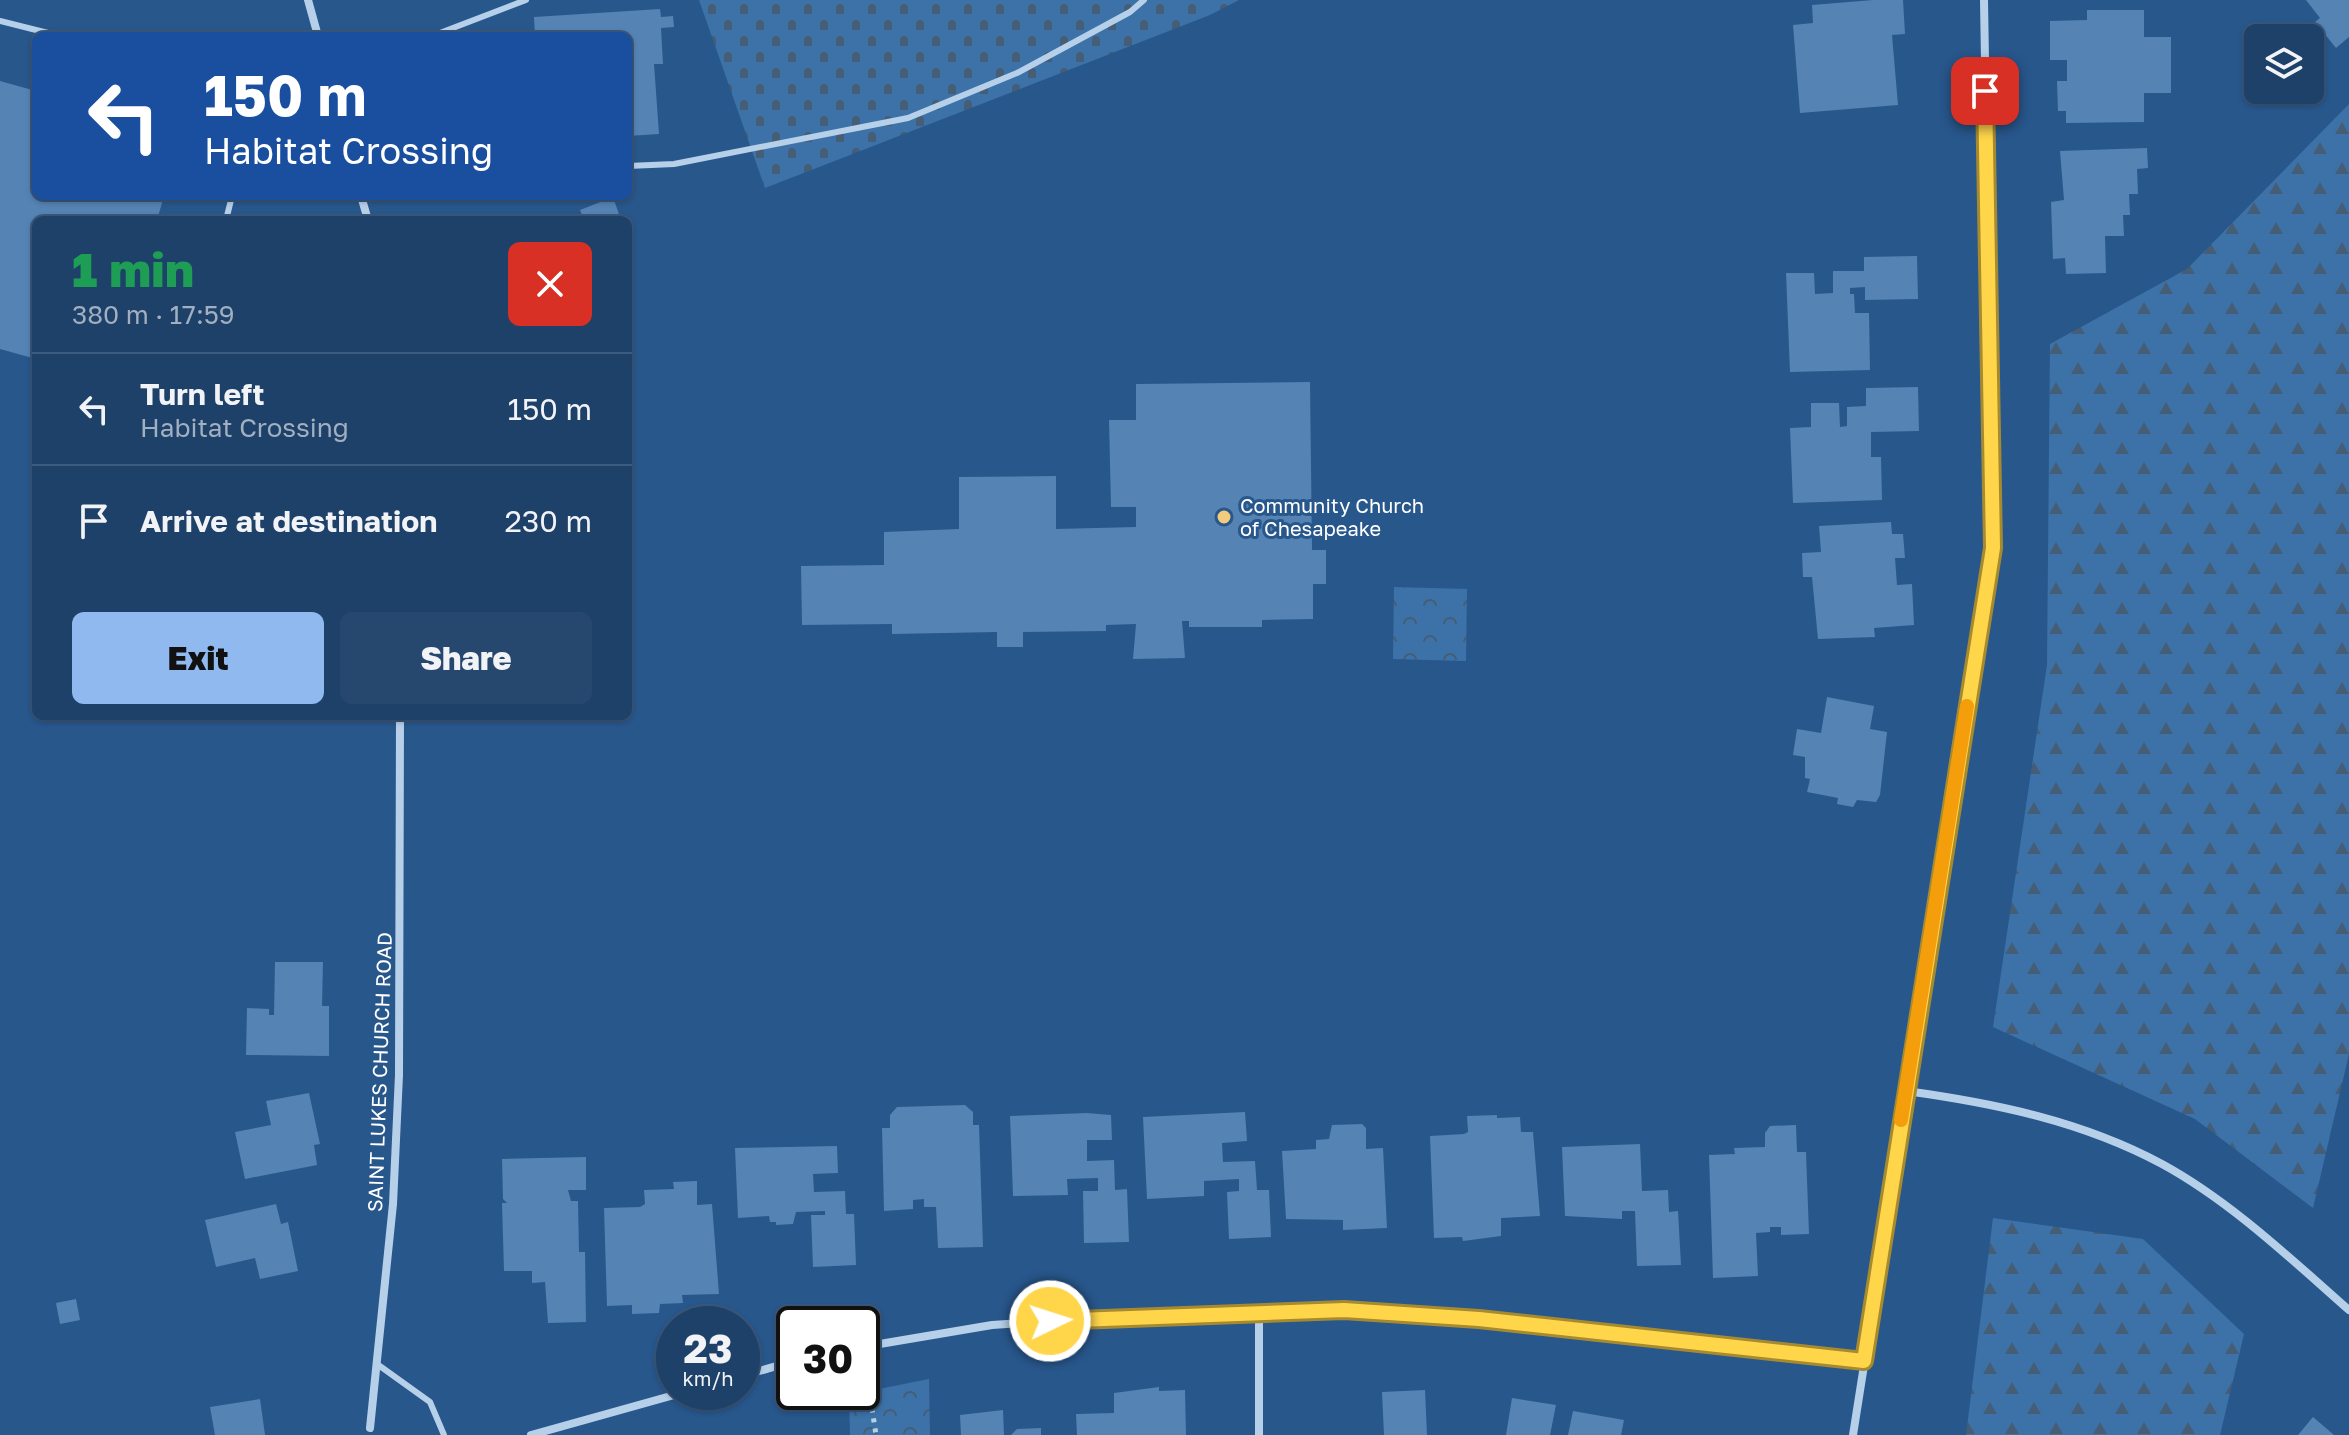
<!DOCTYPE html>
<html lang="en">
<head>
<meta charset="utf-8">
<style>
	:root { --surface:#1e4169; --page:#26486f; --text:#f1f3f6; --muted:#a1afc0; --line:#3c5a7d; --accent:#90b9f0 }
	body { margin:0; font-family:"Golos Text",sans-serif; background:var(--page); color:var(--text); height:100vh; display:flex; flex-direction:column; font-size:30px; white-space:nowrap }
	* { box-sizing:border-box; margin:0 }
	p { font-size:26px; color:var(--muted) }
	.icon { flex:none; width:44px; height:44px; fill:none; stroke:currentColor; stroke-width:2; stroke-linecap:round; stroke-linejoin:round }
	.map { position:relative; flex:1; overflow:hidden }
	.drawer { position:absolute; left:32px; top:216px; width:600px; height:504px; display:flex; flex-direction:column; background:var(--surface); border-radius:12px; box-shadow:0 2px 6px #0004,0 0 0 2px var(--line) }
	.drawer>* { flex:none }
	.banner { position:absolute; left:32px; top:32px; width:600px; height:168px; border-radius:12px; box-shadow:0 2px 6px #0004,0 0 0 2px var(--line); background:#1a4fa0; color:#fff; overflow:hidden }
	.controls { position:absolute; left:2244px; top:24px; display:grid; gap:16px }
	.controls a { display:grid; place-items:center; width:80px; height:80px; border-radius:12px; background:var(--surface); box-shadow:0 2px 6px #0004,0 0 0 2px var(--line); font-size:40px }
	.speed { position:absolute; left:656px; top:1306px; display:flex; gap:16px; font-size:40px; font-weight:700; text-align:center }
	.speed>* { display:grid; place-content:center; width:104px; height:104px; border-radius:50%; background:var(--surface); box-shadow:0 2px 6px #0004,0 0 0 2px var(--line); line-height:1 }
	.speed small { font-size:20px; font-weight:400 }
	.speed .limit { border:4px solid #111; border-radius:12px; background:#fff; color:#111 }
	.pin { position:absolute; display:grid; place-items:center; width:68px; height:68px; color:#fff; margin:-34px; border-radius:16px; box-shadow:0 4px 12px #0006 }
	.me { position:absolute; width:88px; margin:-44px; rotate:86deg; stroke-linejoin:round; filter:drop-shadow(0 0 6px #0008) }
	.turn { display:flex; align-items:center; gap:28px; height:168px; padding:0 40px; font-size:36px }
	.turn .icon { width:104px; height:104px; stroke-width:2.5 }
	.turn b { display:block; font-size:56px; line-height:68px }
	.round { display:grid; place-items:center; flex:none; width:84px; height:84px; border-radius:12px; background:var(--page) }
	.summary { display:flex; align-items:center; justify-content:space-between; height:136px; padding:0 40px }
	h1 { font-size:48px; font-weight:800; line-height:60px; color:#1e9e55 }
	.button { display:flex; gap:16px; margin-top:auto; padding:16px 40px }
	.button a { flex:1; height:92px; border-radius:12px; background:var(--accent); color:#111; font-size:32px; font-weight:800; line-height:92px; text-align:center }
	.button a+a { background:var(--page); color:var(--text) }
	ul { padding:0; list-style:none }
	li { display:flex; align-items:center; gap:24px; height:112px; padding:0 40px; border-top:2px solid var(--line) }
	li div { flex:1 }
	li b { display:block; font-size:30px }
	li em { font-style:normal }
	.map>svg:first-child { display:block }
</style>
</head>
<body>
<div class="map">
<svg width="2349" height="1435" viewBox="0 0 2349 1435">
	<defs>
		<pattern id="forest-firs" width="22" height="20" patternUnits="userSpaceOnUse" patternTransform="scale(2)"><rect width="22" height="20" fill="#3c72a8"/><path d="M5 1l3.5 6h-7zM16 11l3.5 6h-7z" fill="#455d75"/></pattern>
		<pattern id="cemetery-stones" width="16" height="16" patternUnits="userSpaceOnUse" patternTransform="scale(2)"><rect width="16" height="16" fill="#3c72a8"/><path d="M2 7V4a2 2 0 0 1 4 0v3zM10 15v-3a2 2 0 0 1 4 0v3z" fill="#455d75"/></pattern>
		<pattern id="park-crowns" width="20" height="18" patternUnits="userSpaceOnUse" patternTransform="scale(2)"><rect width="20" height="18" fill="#3c72a8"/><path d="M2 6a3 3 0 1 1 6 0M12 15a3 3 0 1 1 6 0" fill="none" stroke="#455d75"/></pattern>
	</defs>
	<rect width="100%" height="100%" fill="#28578c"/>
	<g fill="url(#forest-firs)">
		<polygon points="2349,104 2349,1054 2313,1208 2195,1119 1993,1027 2047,665 2050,344 2187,269"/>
		<polygon points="1993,1218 2143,1239 2244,1334 2220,1435 1966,1435"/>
	</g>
	<polygon fill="url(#cemetery-stones)" points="699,0 1239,0 1210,15 765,188"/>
	<g fill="url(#park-crowns)">
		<polygon points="1394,587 1467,589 1466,661 1393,659"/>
		<polygon points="929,1379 930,1435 850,1435 849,1395"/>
	</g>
	<g fill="#5483b4">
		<polygon points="1873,0 1903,0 1905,34 1892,35 1898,105 1800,113 1793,25 1813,23 1812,5"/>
		<polygon points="2306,0 2349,0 2349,37 2336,48 2315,22 2320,18"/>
		<polygon points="660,9 661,17 673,16 674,27 661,28 663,64 654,64 659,134 628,136 628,36 535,36 534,17"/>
		<polygon points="2087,10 2144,10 2144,37 2171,37 2171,93 2144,93 2144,122 2066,123 2066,111 2058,111 2057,81 2067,81 2067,60 2050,60 2050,21 2087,20"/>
		<polygon points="0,81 36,91 36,196 164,196 157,220 36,220 36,359 0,349"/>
		<polygon points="2147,148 2148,168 2137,169 2138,194 2129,194 2130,215 2123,215 2124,236 2105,236 2106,273 2066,274 2065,258 2053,259 2051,202 2064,200 2060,151"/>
		<polygon points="613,197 621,220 584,220 580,210"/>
		<polygon points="1917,256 1918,299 1865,300 1865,287 1850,288 1850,294 1854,294 1855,313 1869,313 1870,370 1790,372 1786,273 1814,273 1815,294 1833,293 1833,271 1864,271 1864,257"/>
		<polygon points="1310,382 1312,550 1326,550 1326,584 1313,584 1313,619 1262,620 1262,627 1189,627 1189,621 1182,621 1185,658 1133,659 1136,624 1106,625 1106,631 1023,632 1023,647 997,647 997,632 892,634 892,624 802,625 801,566 884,565 884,532 959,529 959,477 1056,476 1056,529 1136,527 1136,507 1111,507 1109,420 1136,420 1136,384"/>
		<polygon points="1918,387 1919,431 1871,432 1871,457 1881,457 1882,500 1793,503 1790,428 1811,427 1811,403 1839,403 1840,427 1847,426 1847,407 1866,406 1866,388"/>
		<polygon points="1891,522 1892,534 1903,534 1905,558 1895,558 1897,585 1912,584 1914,625 1874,628 1875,637 1818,639 1812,577 1803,577 1802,553 1821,552 1819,526"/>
		<polygon points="1827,697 1874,706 1870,729 1887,732 1880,795 1876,802 1857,800 1853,807 1837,804 1838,798 1807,792 1810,779 1805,778 1805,757 1793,755 1797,729 1821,733"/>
		<polygon points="275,962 323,962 322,1006 329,1006 329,1056 246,1055 247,1008 269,1009 269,1015 274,1015"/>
		<polygon points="309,1093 320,1144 314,1145 317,1165 245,1179 235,1132 271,1125 266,1101"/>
		<polygon points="965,1105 973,1112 973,1125 979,1125 983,1247 938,1248 936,1207 924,1207 924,1199 913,1200 913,1209 884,1211 882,1128 890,1128 890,1115 897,1107"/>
		<polygon points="1245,1112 1247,1141 1222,1143 1223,1162 1255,1161 1257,1190 1269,1190 1271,1237 1229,1239 1227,1192 1239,1191 1239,1179 1204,1181 1204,1196 1147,1199 1143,1117"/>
		<polygon points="1087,1113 1111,1115 1112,1140 1087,1140 1087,1161 1114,1160 1115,1190 1127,1189 1129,1242 1084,1243 1083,1191 1098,1191 1098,1178 1067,1179 1068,1195 1013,1196 1010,1116"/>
		<polygon points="1497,1115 1497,1118 1520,1117 1521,1132 1533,1132 1540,1216 1501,1218 1501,1236 1463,1241 1462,1237 1434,1238 1430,1136 1464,1134 1468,1132 1467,1116"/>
		<polygon points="1362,1124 1366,1128 1366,1149 1383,1148 1387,1228 1343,1230 1343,1220 1286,1219 1282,1151 1316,1149 1316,1140 1329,1139 1332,1125"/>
		<polygon points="1796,1125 1797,1152 1806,1152 1809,1234 1781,1235 1781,1227 1770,1227 1770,1232 1756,1233 1758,1276 1713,1278 1709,1155 1735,1154 1734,1148 1765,1147 1765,1133 1770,1126"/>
		<polygon points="1640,1144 1642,1191 1668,1190 1669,1212 1678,1211 1681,1265 1637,1266 1635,1211 1622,1211 1622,1219 1565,1216 1562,1147"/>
		<polygon points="837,1146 838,1173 813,1174 814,1192 845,1191 846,1214 854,1214 856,1265 813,1267 811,1215 825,1215 825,1211 796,1212 793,1224 776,1225 776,1222 770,1222 769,1216 738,1218 735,1148"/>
		<polygon points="586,1157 586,1190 568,1190 571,1201 578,1201 579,1252 585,1252 586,1322 548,1323 545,1282 532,1283 532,1271 504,1271 502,1203 507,1203 503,1199 502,1159"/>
		<polygon points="697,1181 697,1205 712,1204 719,1294 682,1295 683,1303 660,1304 659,1313 632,1314 632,1305 607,1306 604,1208 640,1207 645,1204 644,1190 674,1189 673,1182"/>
		<polygon points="276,1204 281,1224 288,1222 298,1271 260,1279 255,1258 216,1267 205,1220"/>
		<polygon points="76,1299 80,1320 60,1324 56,1303"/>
		<polygon points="1159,1387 1159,1391 1185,1390 1186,1435 1077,1435 1076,1414 1114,1413 1114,1393"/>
		<polygon points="1425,1390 1427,1435 1384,1435 1382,1392"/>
		<polygon points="1512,1398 1556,1405 1550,1435 1506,1435"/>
		<polygon points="260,1399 265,1435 215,1435 210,1407"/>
		<polygon points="1003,1410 1004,1435 961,1435 960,1415"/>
		<polygon points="1573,1411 1624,1420 1621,1435 1568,1435"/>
		<polygon points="2313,1417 2334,1435 2298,1435"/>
		<polygon points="1041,1428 1041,1435 1011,1435 1017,1429"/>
	</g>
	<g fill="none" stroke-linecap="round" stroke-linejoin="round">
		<polyline stroke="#b7d0ea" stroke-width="5" stroke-dasharray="4 6" stroke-linecap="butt" points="866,1369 876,1435"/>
		<g stroke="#b7d0ea" stroke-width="6">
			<polyline points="0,21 60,36"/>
			<polyline points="432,36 526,0"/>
			<polyline points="628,166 674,164 908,118 1017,73 1130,12 1144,0"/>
			<polyline points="226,220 232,196"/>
			<polyline points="377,1364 430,1402 444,1435"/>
		</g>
		<g stroke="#b7d0ea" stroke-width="8">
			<polyline points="308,0 318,36"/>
			<polyline points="361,196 368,220"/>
			<path d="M1906 1091C1994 1103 2082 1121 2162 1164 2230 1201 2291 1259 2349 1310"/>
			<polyline points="1259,1312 1259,1435"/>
			<polyline points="862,1347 992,1325 1108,1317 1344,1310 1479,1319 1864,1361"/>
			<polyline points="742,1376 794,1361"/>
			<polyline points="370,1428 393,1204 399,1075 400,716"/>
			<polyline points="531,1435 685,1392"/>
			<polyline points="1853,1435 1993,548 1984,0"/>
		</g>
	</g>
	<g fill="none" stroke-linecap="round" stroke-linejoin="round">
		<defs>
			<polyline id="route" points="1050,1321 1344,1310 1479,1319 1864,1361 1993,548 1985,91"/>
		</defs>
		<use href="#route" stroke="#a68a30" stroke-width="20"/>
		<use href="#route" stroke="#ffd54a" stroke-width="14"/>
		<polyline stroke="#f59e0b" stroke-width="14" points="1901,1120 1967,706"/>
	</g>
	<circle fill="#f2cb7d" stroke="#28578c" stroke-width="3" cx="1224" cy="517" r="8"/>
	<g text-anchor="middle" stroke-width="6" stroke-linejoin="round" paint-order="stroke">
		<g font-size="20" fill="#fff" stroke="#28578c" text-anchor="start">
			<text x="1240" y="513">Community Church<tspan x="1240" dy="23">of Chesapeake</tspan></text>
		</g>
		<g font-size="20" fill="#fff" stroke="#28578c">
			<text transform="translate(380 1072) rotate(-88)" y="7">SAINT LUKES CHURCH ROAD</text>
		</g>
	</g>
</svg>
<div class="controls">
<a><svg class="icon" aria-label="layers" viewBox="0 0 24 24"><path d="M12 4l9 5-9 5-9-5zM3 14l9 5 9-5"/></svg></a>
</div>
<div class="speed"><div>23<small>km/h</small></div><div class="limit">30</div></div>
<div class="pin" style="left:1985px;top:91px;background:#d93025"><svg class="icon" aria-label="arrive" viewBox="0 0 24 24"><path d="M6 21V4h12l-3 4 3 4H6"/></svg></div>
<svg class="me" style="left:1050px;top:1321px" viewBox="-20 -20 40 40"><circle r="17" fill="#ffd54a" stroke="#fff" stroke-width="3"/><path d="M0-11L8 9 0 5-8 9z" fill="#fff"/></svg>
<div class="banner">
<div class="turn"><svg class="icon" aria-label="left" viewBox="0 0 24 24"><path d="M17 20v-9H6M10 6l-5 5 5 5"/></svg><div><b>150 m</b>Habitat Crossing</div></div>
</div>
<section class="drawer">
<div class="summary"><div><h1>1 min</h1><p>380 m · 17:59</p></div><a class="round" style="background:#d93025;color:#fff"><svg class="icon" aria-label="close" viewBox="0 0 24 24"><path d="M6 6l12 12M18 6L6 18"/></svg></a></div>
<ul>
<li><svg class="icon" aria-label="left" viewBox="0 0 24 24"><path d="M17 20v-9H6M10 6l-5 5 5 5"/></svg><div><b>Turn left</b><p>Habitat Crossing</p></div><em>150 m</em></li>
<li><svg class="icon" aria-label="arrive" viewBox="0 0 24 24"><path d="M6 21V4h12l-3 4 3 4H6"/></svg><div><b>Arrive at destination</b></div><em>230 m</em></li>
</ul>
<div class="button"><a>Exit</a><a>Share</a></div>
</section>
</div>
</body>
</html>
